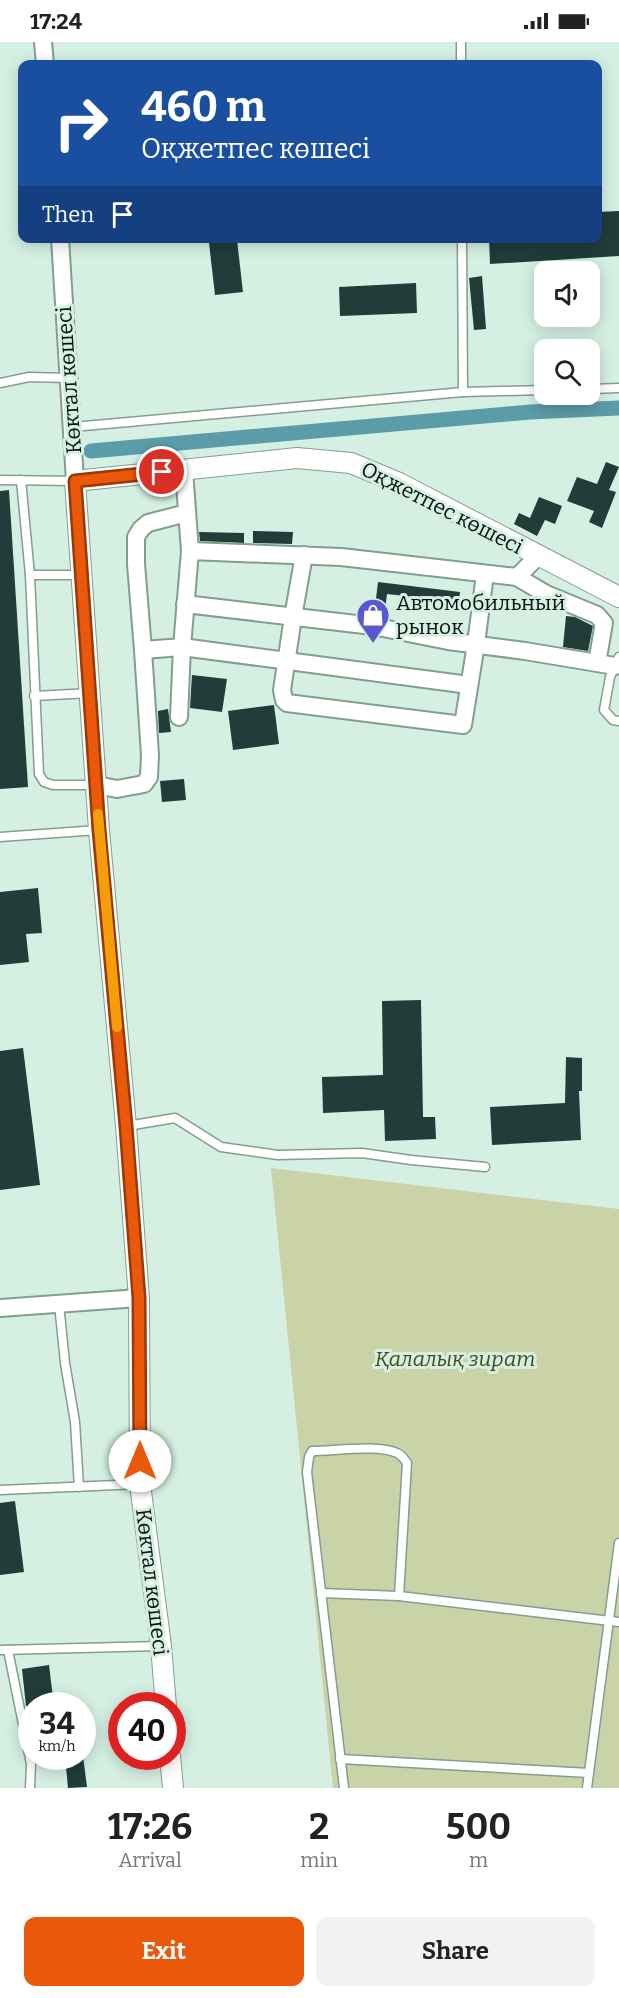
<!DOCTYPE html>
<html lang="en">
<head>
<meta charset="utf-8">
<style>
	:root { --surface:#fff; --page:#f2f2f2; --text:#222; --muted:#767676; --accent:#ea580c }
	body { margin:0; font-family:Bitter,serif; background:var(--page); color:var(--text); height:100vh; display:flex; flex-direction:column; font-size:22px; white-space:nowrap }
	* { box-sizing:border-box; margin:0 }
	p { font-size:20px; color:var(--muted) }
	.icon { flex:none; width:33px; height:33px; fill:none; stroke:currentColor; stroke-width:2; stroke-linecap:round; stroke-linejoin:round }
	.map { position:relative; height:1746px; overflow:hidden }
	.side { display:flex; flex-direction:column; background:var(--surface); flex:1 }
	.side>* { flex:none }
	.guide { position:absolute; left:18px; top:18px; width:584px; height:183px; border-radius:12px; box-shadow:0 3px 15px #0003; background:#1a4fa0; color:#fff; overflow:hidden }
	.buttons { position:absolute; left:534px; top:219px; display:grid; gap:12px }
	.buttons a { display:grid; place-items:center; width:66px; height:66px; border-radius:12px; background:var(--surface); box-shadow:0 3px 15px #0003; font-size:30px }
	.speed { position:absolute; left:18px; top:1650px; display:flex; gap:12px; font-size:30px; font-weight:700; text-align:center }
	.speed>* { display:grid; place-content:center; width:78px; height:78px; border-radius:50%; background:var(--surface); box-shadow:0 3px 15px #0003; line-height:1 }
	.speed small { font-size:15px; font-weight:400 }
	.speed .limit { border:9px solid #d22; background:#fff; color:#111 }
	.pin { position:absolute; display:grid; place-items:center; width:51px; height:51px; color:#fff; margin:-26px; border:3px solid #fff; border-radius:50%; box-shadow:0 2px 6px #0007 }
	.me { position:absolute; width:66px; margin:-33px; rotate:0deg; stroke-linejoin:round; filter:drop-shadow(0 0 4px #0008) }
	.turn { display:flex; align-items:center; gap:21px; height:126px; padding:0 24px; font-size:27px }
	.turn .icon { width:78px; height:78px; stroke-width:2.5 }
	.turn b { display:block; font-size:42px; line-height:51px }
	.then { display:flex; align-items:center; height:57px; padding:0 24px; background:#0003; gap:12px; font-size:22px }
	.eta { display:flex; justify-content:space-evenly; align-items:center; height:102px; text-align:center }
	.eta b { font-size:36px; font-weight:700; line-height:42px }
	.button { display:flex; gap:12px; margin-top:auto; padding:12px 24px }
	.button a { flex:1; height:69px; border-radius:12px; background:var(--accent); color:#fff; font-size:24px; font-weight:700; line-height:69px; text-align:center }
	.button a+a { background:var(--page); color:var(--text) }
	.status { display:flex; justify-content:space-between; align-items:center; height:42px; padding:0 30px; background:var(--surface); direction:ltr }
	.status svg { height:16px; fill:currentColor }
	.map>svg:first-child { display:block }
</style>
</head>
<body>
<div class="status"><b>17:24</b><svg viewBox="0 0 49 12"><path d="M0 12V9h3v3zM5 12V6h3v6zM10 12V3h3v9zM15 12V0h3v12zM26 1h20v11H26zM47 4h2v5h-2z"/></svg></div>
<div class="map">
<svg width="619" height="1746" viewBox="0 0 619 1746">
	<rect width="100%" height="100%" fill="#d5f0e3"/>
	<polygon fill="#cad3a8" points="271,1126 619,1167 619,1746 333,1746"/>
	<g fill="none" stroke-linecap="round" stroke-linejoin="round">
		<polyline stroke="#5a9ca8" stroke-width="15" points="91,409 530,370 619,366"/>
	</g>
	<g fill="#213c39">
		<polygon points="619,169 619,214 490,222 489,196 597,196 597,170"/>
		<polygon points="237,198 243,250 215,253 209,201"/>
		<polygon points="482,234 486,287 474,288 469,236"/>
		<polygon points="416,241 417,271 340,274 339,245"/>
		<polygon points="606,420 619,425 609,448 616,450 602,486 589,480 594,469 567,459 577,435 597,442"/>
		<polygon points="9,448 28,745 0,747 0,449"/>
		<polygon points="539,455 562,464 555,482 545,478 537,494 514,482 519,471 530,476"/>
		<polygon points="253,489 293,490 292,502 253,501"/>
		<polygon points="199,490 244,491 244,501 200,499"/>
		<polygon points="378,540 460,550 459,560 387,552 384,575 374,573"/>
		<polygon points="566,574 575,575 593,584 588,609 563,605"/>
		<polygon points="192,633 227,637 222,670 190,666"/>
		<polygon points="274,663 279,702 233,708 228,669"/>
		<polygon points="168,667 171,690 159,691 158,669"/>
		<polygon points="184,737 186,758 162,760 160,739"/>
		<polygon points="38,846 42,891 26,892 29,920 0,923 0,850"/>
		<polygon points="421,958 423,1075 435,1075 436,1097 385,1099 384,1068 323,1071 322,1035 383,1033 382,959"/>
		<polygon points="23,1006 40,1143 0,1148 0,1009"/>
		<polygon points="566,1015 582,1016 582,1049 579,1049 581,1098 492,1103 490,1065 565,1061"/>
		<polygon points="15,1459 24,1530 0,1533 0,1461"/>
		<polygon points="49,1623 54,1664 26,1664 22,1627"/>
		<polygon points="65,1714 83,1714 87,1745 68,1746"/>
	</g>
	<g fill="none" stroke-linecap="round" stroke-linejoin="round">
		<defs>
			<g id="service">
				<polyline points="461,0 461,22"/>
				<polyline points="462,196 463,350"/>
				<polyline points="0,341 29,335 69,336"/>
				<polyline points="590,347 619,346"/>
				<polyline points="73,385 463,350 544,348"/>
				<polyline points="0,438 75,439"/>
				<polyline points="21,438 30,533 39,732 44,740 53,743 96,743"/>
				<polyline points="30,533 82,533"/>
				<polyline points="619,615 610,635 604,668 613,678 619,679"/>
				<polyline points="34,654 91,651"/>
				<polyline points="0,795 98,788"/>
				<polyline points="127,1084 175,1076 221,1105 278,1113 362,1111 411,1118 485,1125"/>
				<polyline points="59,1262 65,1321 75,1380 79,1445"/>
				<polyline points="0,1448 140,1442"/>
				<polyline points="321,1551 399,1554 619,1580"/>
				<polyline points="0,1608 160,1604"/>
				<polyline points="8,1608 31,1722 30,1746"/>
				<polyline points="340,1717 589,1731"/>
				<path d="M344 1746 307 1430 309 1415 312 1409C333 1409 380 1402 397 1411 402 1413 404 1417 407 1421L399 1554"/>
				<polyline points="587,1746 619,1501"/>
			</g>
			<g id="minor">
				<polyline points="43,0 45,22"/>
				<polyline points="60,196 75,439"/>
				<polyline points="184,428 190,509"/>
				<polyline points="304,513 293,575 282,648 284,658 287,661 463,683 476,602 485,532"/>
				<polyline points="517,535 546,552 597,573 604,581 597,621"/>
				<polyline points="185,562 373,584 448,599 525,609 615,624"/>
				<polyline points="143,608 136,522 136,495 141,487 148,481 187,471"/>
				<polyline points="179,675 182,605 469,643"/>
				<polyline points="97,743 117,747 144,742 149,735 150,713 143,608 182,605 190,509 341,515 517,535 538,514"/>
				<polyline points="0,1266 139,1256"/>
			</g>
			<g id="tertiary">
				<polyline points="166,1664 161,1604 140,1442 139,1256 126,1084 99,788 75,439 297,416 351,421 399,441 619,555"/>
				<polyline points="170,1714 173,1746"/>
			</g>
		</defs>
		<use href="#service" stroke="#839d90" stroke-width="11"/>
		<use href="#minor" stroke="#839d90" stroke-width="20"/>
		<use href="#tertiary" stroke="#839d90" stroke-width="22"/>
		<use href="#service" stroke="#fff" stroke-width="8"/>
		<use href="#minor" stroke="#fff" stroke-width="16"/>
		<use href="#tertiary" stroke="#fff" stroke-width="20"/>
	</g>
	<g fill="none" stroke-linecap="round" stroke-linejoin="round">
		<defs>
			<polyline id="route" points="140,1419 139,1256 126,1084 99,788 75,439 162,430"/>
		</defs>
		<use href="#route" stroke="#983908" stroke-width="15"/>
		<use href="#route" stroke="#ea580c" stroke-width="10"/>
		<polyline stroke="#f59e0b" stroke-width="10" points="98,772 117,985"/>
	</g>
	<defs>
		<symbol id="shop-pin" viewBox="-11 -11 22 30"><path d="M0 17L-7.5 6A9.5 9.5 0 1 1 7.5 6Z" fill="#5a58d0" stroke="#d5f0e3"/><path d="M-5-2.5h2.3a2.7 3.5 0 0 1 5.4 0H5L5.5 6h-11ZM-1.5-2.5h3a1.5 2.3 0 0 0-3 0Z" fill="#fff"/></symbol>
	</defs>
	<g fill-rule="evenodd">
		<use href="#shop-pin" x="354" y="554" width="38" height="52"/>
	</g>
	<g text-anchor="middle" stroke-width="6" stroke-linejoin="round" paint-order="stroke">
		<g font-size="21" fill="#09120e" stroke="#d5f0e3">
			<text transform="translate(69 338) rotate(-94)" y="7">Көктал көшесі</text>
			<text transform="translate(442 466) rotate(27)" y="7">Оқжетпес көшесі</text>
			<text transform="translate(152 1540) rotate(83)" y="7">Көктал көшесі</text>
		</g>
		<g font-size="21" fill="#09120e" stroke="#d5f0e3" text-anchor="start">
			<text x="396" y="568">Автомобильный<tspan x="396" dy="24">рынок</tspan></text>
		</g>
		<g font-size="21" font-style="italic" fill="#444d14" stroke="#d5f0e3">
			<text x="455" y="1324">Қалалық зират</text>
		</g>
	</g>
</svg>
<div class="buttons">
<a><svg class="icon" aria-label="sound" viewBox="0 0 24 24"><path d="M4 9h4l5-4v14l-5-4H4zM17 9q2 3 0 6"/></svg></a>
<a><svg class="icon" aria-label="search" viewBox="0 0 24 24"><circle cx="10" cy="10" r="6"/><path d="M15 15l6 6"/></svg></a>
</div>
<div class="speed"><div>34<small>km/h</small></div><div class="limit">40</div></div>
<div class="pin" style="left:162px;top:430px;background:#d93025"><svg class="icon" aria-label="arrive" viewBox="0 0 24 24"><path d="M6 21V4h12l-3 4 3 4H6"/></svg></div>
<svg class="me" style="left:140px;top:1419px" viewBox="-20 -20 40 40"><circle r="19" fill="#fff"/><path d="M0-13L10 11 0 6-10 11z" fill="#ea580c"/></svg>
<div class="guide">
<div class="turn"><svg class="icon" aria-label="right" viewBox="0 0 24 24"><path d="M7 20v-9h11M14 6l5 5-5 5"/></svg><div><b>460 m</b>Оқжетпес көшесі</div></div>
<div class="then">Then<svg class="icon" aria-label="arrive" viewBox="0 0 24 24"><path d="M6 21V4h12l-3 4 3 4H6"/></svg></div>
</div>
</div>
<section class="side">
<div class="eta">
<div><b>17:26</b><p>Arrival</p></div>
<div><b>2</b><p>min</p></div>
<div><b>500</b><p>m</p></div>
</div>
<div class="button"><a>Exit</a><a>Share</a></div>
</section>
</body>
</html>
